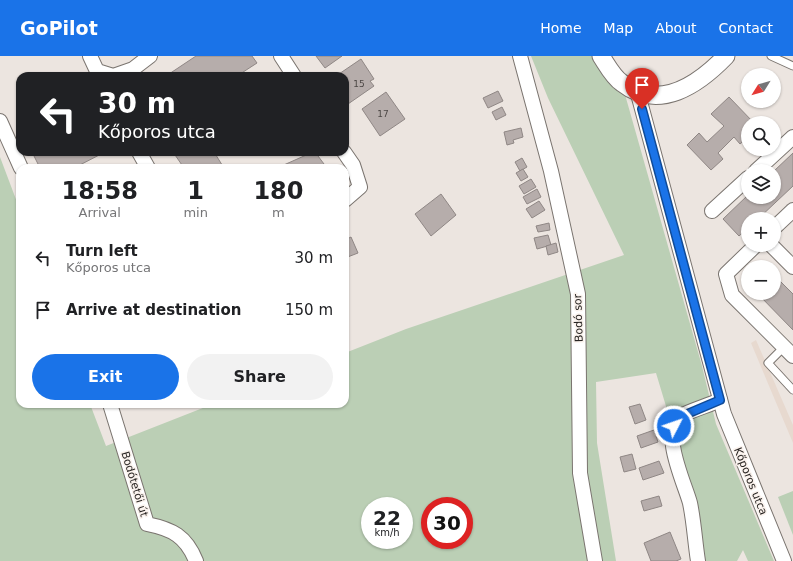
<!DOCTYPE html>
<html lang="en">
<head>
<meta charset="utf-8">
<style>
	:root { --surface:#fff; --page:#f2f2f2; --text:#202124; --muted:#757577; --accent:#1a73e8 }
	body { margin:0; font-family:"DejaVu Sans",sans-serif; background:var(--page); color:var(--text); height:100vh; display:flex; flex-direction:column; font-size:15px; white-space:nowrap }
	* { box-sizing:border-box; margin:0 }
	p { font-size:13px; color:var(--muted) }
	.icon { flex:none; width:22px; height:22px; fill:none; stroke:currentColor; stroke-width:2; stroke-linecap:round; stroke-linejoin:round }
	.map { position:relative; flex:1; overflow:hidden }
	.side { position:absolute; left:16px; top:108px; width:333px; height:244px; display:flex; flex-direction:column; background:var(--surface); border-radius:12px; box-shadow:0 1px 3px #0004 }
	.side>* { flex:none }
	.banner { position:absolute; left:16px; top:16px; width:333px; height:84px; border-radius:12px; box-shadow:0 1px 3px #0004; background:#202124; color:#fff; overflow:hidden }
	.needle { width:26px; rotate:233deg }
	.buttons { position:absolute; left:741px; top:12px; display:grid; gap:8px }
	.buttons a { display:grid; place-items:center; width:40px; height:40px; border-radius:50%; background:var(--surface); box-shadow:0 1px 3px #0004; font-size:20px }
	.speed { position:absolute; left:361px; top:441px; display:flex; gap:8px; font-size:20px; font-weight:700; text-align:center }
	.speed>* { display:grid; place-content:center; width:52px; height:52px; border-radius:50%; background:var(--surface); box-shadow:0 1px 3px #0004; line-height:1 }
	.speed small { font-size:10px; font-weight:400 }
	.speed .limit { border:6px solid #d22; background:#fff; color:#111 }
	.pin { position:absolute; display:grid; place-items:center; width:34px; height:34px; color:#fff; margin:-41px -17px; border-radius:50% 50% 50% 0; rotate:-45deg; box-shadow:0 0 4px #0007 }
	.pin .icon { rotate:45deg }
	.me { position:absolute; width:44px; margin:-22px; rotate:49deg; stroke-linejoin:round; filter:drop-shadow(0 0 3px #0008) }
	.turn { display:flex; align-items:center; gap:14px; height:84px; padding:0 16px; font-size:18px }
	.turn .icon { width:52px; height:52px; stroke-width:2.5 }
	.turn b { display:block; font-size:28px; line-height:34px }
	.eta { display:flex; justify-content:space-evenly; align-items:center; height:68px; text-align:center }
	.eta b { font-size:24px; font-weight:700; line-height:28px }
	.cta { display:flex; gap:8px; margin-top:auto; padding:8px 16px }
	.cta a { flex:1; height:46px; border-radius:24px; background:var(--accent); color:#fff; font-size:16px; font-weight:700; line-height:46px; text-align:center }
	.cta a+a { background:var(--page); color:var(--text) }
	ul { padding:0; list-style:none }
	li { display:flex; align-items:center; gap:12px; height:52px; padding:0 16px }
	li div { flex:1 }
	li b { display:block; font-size:15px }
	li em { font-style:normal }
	header { display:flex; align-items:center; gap:24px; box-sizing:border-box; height:56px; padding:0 20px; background:var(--accent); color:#fff }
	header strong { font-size:19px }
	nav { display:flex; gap:22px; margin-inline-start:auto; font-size:14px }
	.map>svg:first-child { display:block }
</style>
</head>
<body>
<header>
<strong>GoPilot</strong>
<nav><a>Home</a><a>Map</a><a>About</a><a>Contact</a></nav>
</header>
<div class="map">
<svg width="793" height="505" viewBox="0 0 793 505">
	<rect width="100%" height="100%" fill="#ece5e0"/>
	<polygon fill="#e7d9cf" points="756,284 793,369 793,387 751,287"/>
	<g fill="#bbcfb5" fill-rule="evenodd">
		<path d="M531 0H593L624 35 702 310 716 368 774 505H748L743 494 737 505H701L687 420 656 317 596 326 597 387 616 505H0V101L20 154V348H90L106 390 213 348H345V297L406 273 624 199 548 42ZM370 450H404V484H370ZM430 450H464V484H430Z"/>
		<polygon points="793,435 793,479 778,441"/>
	</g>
	<g fill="#b6adab" stroke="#8f8785">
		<polygon points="196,0 252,0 257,7 237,20 166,20"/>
		<polygon points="316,0 342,0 325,12"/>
		<polygon points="361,3 374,23 370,25 374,30 348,48 345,44 345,20 336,20"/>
		<polygon points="498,35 503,45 488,52 483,42"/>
		<polygon points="386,36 405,63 380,80 362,53"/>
		<polygon points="729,41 754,67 748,67 748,81 740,88 734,81 718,97 723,103 711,114 687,89 699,77 707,86 724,70 711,58"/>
		<polygon points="502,51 506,59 496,64 492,56"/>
		<polygon points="521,72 523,81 513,84 514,87 507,89 504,76"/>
		<polygon points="32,96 105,96 74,112 40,112"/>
		<polygon points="173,96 214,96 224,112 184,112"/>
		<polygon points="313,96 315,96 327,112 277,112"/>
		<polygon points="793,97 793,130 758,163 748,163 748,172 739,180 723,163 748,139 748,141 774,141 774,115"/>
		<polygon points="522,102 527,111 520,115 515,106"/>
		<polygon points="523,113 528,121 521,125 516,117"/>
		<polygon points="531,123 536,131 524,138 519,130"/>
		<polygon points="537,133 541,141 527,148 523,141"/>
		<polygon points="441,138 456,159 431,180 415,158"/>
		<polygon points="539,145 545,154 532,162 526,153"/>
		<polygon points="549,167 550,174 538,176 536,170"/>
		<polygon points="548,179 551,189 537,193 534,182"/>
		<polygon points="351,181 358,197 345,202 345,184"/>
		<polygon points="556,187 558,196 548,199 546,190"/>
		<polygon points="774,219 793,238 793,274 757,237 774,237"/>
		<polygon points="640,348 646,364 635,368 629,351"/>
		<polygon points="654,374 658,386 641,392 637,380"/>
		<polygon points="632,398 636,413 624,416 620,401"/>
		<polygon points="659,405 664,417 643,424 639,412"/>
		<polygon points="659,440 662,450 644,455 641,445"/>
		<polygon points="670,476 681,503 676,505 651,505 644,487"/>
	</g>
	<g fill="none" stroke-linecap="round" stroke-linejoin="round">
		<defs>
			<g id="service">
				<polyline points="771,0 793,10"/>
				<polyline points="784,291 768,307 793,334"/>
			</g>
			<g id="minor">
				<polyline points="90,0 97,15 113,20 133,13 150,0"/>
				<polyline points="281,0 294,20"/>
				<polyline points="520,0 551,115 578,238 580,417 595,505"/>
				<polyline points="638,38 724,358 784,505"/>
				<polyline points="0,65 21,112"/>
				<polyline points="139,96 148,112"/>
				<polyline points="344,96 353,109 360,131 345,144"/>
				<polyline points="756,115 793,81"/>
				<polyline points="712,155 748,122"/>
				<polyline points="774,172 793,154"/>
				<polyline points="756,189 726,218 732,239 793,300"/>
				<polyline points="771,189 793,211"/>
				<path d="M110 348 147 468C172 473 186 480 196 505"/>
				<path d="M698 505C695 486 694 466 690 447 685 428 659 375 681 360 689 355 710 349 720 344"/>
			</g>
			<path id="tertiary" d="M601 0C607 9 613 21 622 27 659 56 698 29 726 0"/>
		</defs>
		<use href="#service" stroke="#7a746f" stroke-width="9"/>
		<use href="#minor" stroke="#7a746f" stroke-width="16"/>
		<use href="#tertiary" stroke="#7a746f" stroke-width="19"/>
		<use href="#service" stroke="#fff" stroke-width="7"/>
		<use href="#minor" stroke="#fff" stroke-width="14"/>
		<use href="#tertiary" stroke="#fff" stroke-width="17"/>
	</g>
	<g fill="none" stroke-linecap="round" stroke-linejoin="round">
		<defs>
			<polyline id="route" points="642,53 720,344 680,361 674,370"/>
		</defs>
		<use href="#route" stroke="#114b97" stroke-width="10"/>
		<use href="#route" stroke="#1a73e8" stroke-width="7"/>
	</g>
	<g text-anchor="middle" stroke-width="3" stroke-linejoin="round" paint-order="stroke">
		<g font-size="9" fill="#4c4745">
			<text x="359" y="31">15</text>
			<text x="383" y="61">17</text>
		</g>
		<g font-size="11" fill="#282523" stroke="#faf2ed">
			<text transform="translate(578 262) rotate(-92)" y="4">Bodó sor</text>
			<text transform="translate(751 425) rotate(68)" y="4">Kőporos utca</text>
			<text transform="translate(135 428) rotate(73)" y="4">Bodótetői út</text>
		</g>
	</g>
</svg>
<div class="buttons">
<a><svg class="needle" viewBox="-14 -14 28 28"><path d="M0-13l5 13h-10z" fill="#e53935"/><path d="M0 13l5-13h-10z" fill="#757577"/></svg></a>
<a><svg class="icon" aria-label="search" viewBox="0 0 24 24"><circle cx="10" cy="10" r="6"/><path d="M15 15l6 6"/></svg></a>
<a><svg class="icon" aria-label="layers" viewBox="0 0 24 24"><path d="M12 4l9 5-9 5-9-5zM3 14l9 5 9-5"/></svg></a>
<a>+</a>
<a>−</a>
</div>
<div class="speed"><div>22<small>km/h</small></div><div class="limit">30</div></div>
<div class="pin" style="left:642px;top:53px;background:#d93025"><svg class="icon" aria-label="arrive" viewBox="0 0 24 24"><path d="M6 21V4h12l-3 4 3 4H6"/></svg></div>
<svg class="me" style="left:674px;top:370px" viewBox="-20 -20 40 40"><circle r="17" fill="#1a73e8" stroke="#fff" stroke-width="3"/><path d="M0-11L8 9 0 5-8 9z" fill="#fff"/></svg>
<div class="banner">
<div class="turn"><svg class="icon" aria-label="left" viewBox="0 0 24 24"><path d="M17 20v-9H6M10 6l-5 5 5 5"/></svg><div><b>30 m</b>Kőporos utca</div></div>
</div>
<section class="side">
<div class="eta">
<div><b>18:58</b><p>Arrival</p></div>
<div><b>1</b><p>min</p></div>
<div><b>180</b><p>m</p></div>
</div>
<ul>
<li><svg class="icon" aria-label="left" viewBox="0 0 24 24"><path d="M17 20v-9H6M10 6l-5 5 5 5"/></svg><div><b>Turn left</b><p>Kőporos utca</p></div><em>30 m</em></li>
<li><svg class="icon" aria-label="arrive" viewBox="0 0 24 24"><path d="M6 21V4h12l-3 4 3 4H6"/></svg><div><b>Arrive at destination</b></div><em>150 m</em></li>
</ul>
<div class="cta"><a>Exit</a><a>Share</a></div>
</section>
</div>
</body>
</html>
